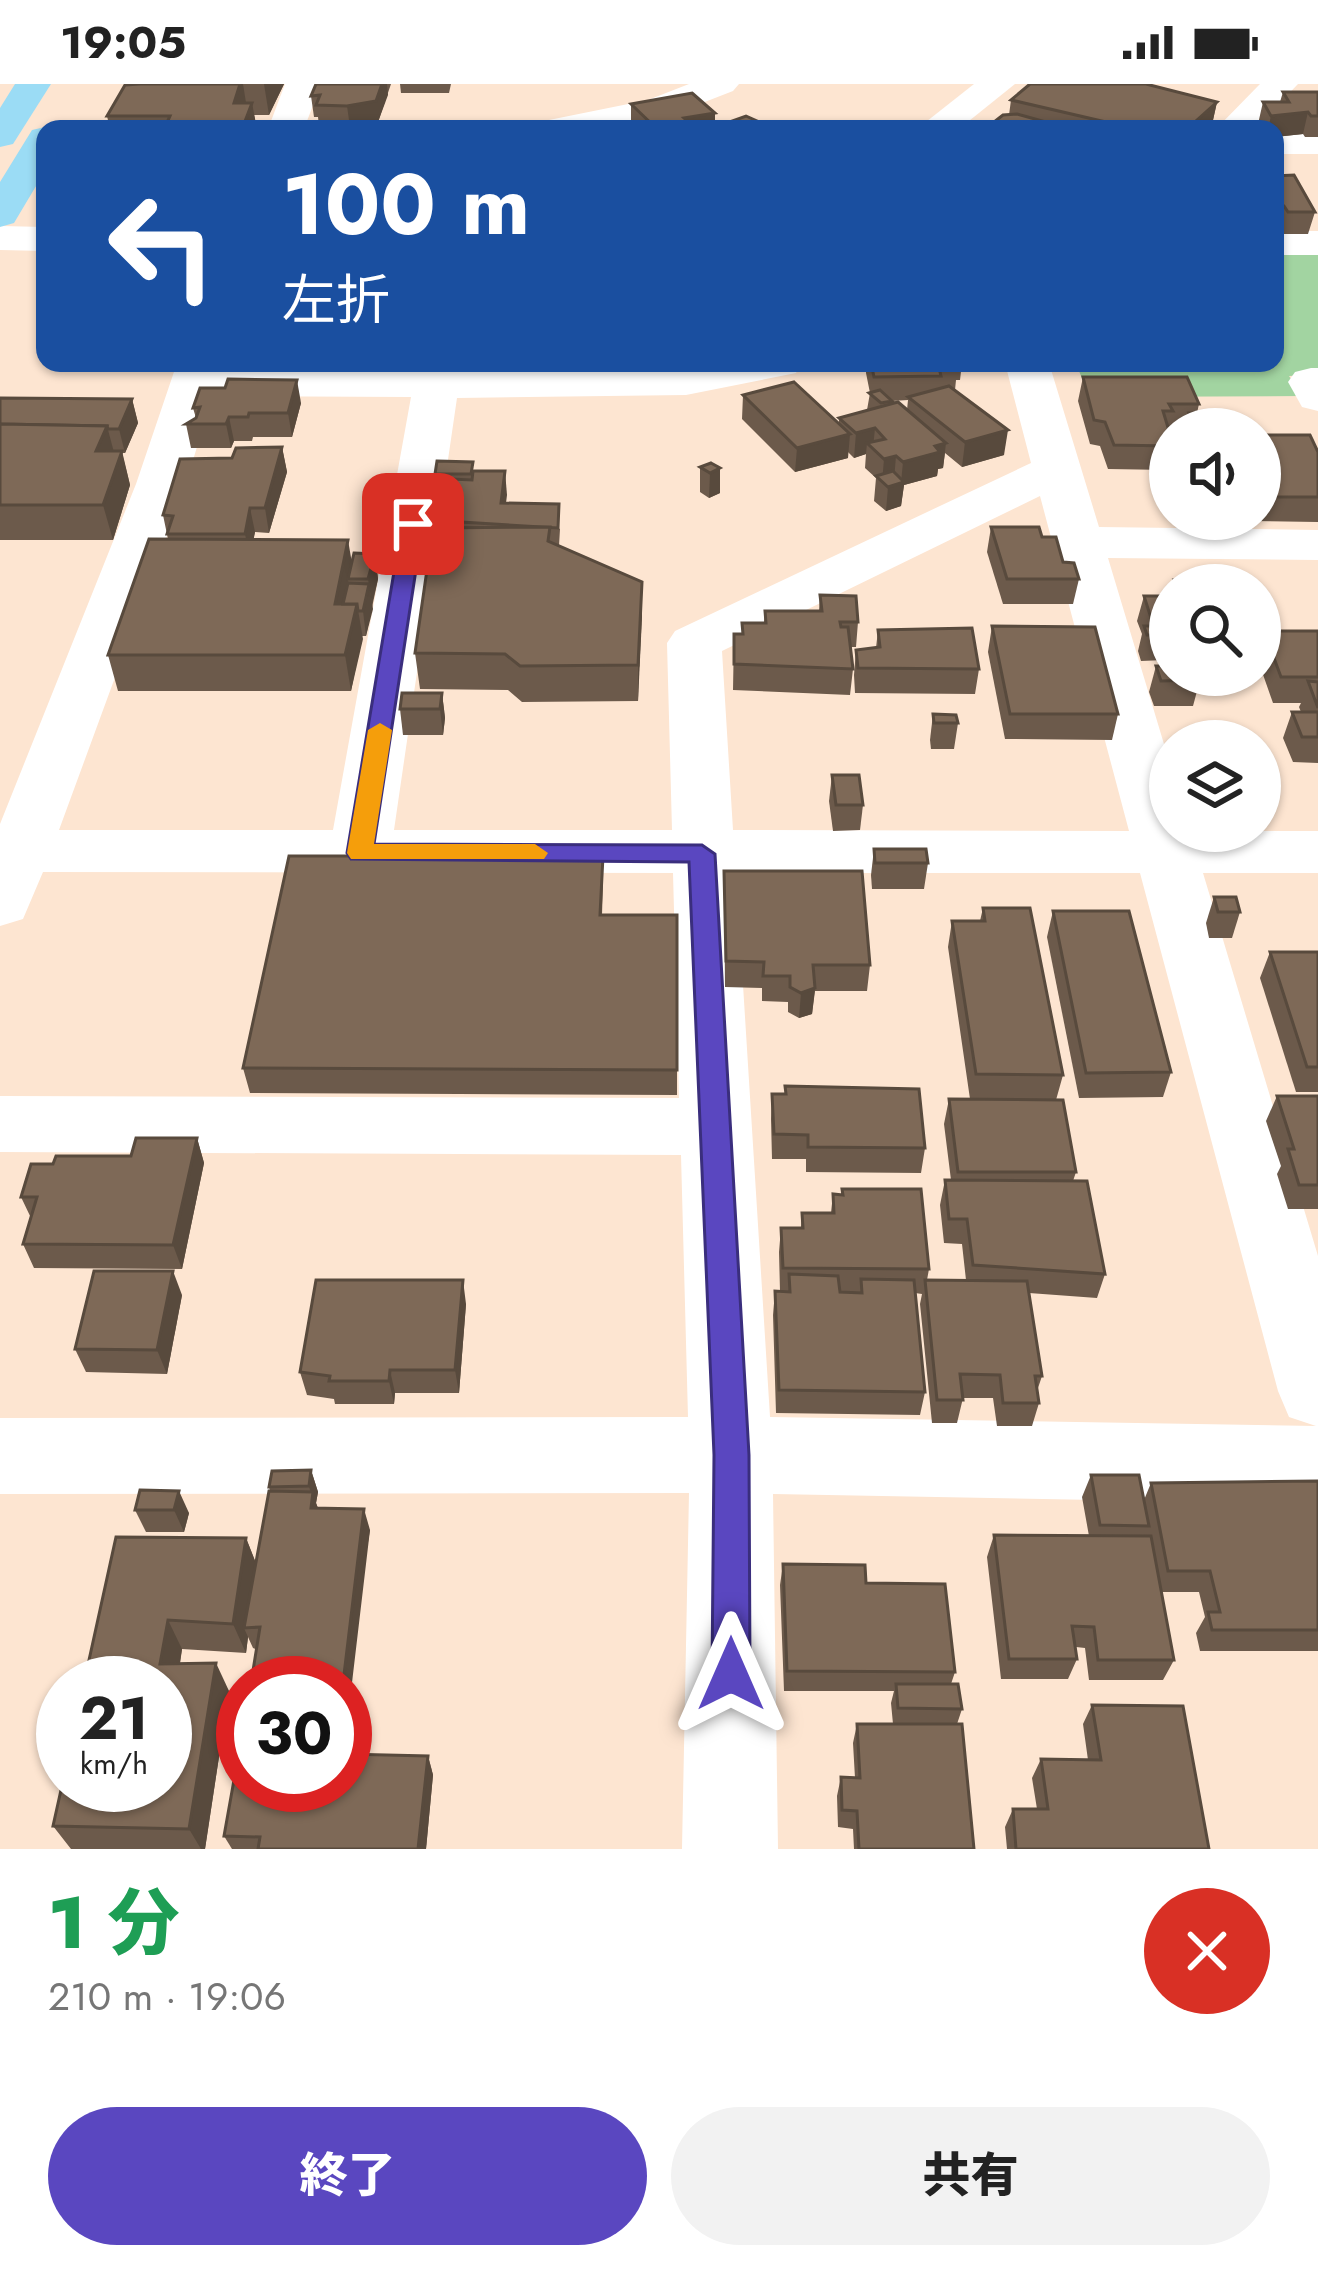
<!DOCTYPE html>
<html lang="ja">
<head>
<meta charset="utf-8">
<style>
	:root { --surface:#fff; --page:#f2f2f2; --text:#222; --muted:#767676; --accent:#5a47c0 }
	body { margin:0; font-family:Jost,"Noto Sans JP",sans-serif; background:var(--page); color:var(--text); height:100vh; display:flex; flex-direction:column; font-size:45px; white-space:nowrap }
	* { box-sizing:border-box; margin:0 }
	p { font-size:39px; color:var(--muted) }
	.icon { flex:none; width:66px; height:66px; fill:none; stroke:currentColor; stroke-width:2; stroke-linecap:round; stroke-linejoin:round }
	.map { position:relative; height:1765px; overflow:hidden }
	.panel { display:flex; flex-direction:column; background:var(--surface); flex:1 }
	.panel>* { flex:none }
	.hud { position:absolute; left:36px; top:36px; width:1248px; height:252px; border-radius:24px; box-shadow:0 3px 9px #0004; background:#1a4fa0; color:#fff; overflow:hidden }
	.tools { position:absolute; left:1149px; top:324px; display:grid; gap:24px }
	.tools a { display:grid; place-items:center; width:132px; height:132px; border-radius:50%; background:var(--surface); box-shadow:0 3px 9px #0004; font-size:60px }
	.speed { position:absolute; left:36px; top:1572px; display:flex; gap:24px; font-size:60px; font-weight:700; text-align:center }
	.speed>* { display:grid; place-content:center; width:156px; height:156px; border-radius:50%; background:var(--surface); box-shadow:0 3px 9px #0004; line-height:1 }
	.speed small { font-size:30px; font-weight:400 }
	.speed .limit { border:18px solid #d22; background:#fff; color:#111 }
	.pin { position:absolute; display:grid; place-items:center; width:102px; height:102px; color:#fff; margin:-51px; border-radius:24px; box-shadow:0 6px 18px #0006 }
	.me { position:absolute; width:132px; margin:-66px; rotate:0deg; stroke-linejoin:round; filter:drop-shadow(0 0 9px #0008) }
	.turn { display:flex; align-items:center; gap:42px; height:252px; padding:0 48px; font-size:54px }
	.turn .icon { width:156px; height:156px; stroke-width:2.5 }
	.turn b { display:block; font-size:84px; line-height:102px }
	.round { display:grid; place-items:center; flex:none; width:126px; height:126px; border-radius:63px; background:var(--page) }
	.head { display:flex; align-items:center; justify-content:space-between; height:204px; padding:0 48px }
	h1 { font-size:72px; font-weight:800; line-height:90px; color:#1e9e55 }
	.action { display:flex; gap:24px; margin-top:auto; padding:24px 48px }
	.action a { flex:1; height:138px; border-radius:72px; background:var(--accent); color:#fff; font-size:48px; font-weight:800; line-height:138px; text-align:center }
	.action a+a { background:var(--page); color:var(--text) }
	.status { display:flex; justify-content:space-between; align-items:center; height:84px; padding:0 60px; background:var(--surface); direction:ltr }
	.status svg { height:33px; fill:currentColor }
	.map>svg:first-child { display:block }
</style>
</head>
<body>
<div class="status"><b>19:05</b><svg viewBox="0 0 49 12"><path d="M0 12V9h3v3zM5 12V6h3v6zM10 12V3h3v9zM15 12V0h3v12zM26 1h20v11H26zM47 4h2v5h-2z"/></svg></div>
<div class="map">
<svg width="1318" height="1765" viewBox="0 0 1318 1765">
	<rect width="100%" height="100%" fill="#fde5d1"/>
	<polygon fill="#a2d4a1" points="1318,168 1318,291 1289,292 1303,312 1089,313 1076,279 1275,279 1275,169"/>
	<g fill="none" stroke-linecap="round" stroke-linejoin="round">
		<g fill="#fff" fill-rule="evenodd">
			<polygon points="285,0 321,0 304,45 268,45"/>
			<path d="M689 0H739L733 7C659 37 618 45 539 45L544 37 648 16Z"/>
			<polygon points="974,0 1015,0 959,45 917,45"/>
			<polygon points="1260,0 1298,0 1255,45 1216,45"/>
			<rect x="1275" y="48" width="43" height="22"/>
			<polygon points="0,142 45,143 45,167 0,166"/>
			<rect x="1275" y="147" width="43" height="24"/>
			<path d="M177 279H221L220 285 563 287 802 279 796 289 686 311 457 314 394 746H672L667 559 675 547 1031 379 1005 279H1049L1099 443 1318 446V476L1108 474 1170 680V747H1318V789H1203L1318 1172V1420L773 1410 778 1765H682L689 1409 0 1410V1334L688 1333 681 1071 0 1068V1012L679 1014 673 789 43 788 23 835 0 842V740L136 400ZM212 312 411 313 333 746H59L186 400ZM1040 412 1129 747 733 746 722 567ZM736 789H1140L1278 1307 1289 1333 1316 1342 770 1333Z"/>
			<polygon points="1311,284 1318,284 1318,327 1302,323 1288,298 1295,288"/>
		</g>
		<g fill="#9bdcf5" fill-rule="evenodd">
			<polygon points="15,0 51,0 13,60 0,63 0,24"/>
			<polygon points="45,43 53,45 45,45 45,87 14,139 0,143 0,98 32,46"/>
		</g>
	</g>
	<g fill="#6c5a4b" fill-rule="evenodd">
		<polygon points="140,0 284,0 269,31 254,31 257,45 110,45 107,32"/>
		<polygon points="316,0 391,0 378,38 350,43 319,42 318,33 314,33 311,12"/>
		<polygon points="400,0 451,0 449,9 401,9"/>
		<polygon points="1283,8 1318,8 1318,53 1305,53 1303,50 1275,53 1275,45 1261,45 1258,40 1263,18 1280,18"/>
		<polygon points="1011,16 1217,18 1211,45 985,45 1009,31"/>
		<polygon points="631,20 715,43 775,45 635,45 631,42"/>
		<polygon points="1275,92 1315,128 1308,150 1282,150 1278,144 1275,144"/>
		<polygon points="312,279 412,279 410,288 313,285"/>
		<path d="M866 279H962L960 296H956L955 306 1004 371 962 383 945 369 943 384 938 385 937 392 904 401 901 422 886 427 874 417 876 394 865 384 866 370 854 374 848 368V374L795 388 742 335 743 311 839 340V334L867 326 870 309 866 289ZM908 316 907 326 892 320V317Z"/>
		<polygon points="1083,293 1199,320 1197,329 1210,345 1169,344 1170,377 1168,386 1108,385 1100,362 1090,360 1078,317"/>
		<polygon points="0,314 132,315 138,339 125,369 122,369 130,401 113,456 0,456"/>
		<polygon points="301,319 292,353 253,353 252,357 234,357 231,364 191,364 186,340 196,334 193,324"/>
		<polygon points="1260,351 1318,368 1318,438 1251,437 1250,435 1260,435"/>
		<polygon points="282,363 287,388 269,449 255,448 253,456 352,479 375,470 378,495 366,552 362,552 351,607 118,607 108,571 168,455 163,431 232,374"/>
		<polygon points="700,383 720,384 720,409 709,414 700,408"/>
		<polygon points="474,387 505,387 506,419 560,445 559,462 642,498 638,617 522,618 508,606 420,605 415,569 446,444 448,414 438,414 435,390"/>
		<polygon points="991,443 1042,453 1079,495 1073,520 1003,520 987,468"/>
		<polygon points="820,511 858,538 856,563 850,563 853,585 850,611 733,606 734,550 742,550 764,539 765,527 819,527"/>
		<polygon points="1144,512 1170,512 1170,559 1165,576 1141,577 1138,567 1142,550 1137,537"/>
		<polygon points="992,542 1118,630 1112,656 1005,655 988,568"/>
		<polygon points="878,546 979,585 975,610 855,609 854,591 856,566 876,564"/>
		<polygon points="1264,547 1318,547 1318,679 1293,678 1283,654 1292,628 1301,628 1299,623 1301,619 1273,619 1260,582 1260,560"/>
		<polygon points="1156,582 1200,596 1193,622 1154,622 1149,608"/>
		<polygon points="442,609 445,634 443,651 403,651 400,625"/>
		<polygon points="933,630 958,639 954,665 931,665 930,656"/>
		<polygon points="832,691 863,721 860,746 833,747 829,717"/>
		<polygon points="874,765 928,779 924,805 872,805 871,791"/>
		<polygon points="724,787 870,881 867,907 815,907 812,930 799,934 788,928 788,918 762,917 762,904 725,903"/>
		<polygon points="603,798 602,831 677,831 677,1011 250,1009 243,984"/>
		<polygon points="1214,813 1240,828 1232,854 1209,854 1206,839"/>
		<polygon points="983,824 1063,991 1056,1016 1076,1088 1073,1097 1105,1190 1097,1214 1029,1209 1042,1292 1037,1307 1039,1319 1032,1342 997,1342 993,1314 963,1314 957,1339 932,1339 920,1220 922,1210 915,1209 925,1308 920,1331 776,1329 773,1231 775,1207 780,1207 779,1168 781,1144 801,1144 802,1129 831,1129 833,1110 841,1111 842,1105 929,1185 927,1196 966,1196 962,1160 944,1159 940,1121 945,1096 951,1096 944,1040 949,1015 970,1015 948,863 952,837 980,837"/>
		<polygon points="1053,827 1171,988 1163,1013 1079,1014 1047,853"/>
		<polygon points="1270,868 1318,868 1318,1008 1296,1008 1260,894"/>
		<polygon points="785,1002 925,1064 921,1089 806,1088 806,1075 772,1075 771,1035 772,1010 785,1010"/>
		<polygon points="1277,1012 1318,1012 1318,1125 1288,1125 1277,1090 1281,1082 1266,1037"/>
		<polygon points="197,1054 204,1079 182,1185 34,1184 23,1160 31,1134 21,1113 53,1080 131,1072"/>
		<polygon points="182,1211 167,1290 86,1288 75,1265"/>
		<polygon points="466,1220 459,1309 395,1309 394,1320 335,1320 334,1315 307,1311 300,1288"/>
		<polygon points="311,1386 318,1408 316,1419 318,1424 370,1446 345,1599 253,1564 248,1553 246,1569 182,1565 180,1580 229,1607 205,1765 71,1765 53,1742 84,1599 246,1454 256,1479 270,1407 269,1403"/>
		<polygon points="1091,1391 1144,1416 1151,1399 1318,1397 1318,1567 1200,1567 1196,1549 1205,1533 1199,1508 1161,1508 1174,1576 1163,1596 1089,1596 1085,1564 1076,1563 1077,1575 1068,1595 1001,1595 987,1473 994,1451 1089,1452 1082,1413"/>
		<polygon points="140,1406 189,1429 184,1448 146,1448 135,1426"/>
		<polygon points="783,1480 866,1499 955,1588 951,1600 962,1625 957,1640 974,1765 854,1765 853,1745 838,1743 837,1712 841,1693 855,1694 853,1659 857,1640 893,1640 891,1619 894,1607 784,1607 780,1501"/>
		<polygon points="1092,1621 1209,1765 1007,1765 1005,1743 1013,1725 1037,1725 1032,1694 1041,1675 1088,1676 1083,1640"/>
		<polygon points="428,1672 433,1691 426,1765 232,1765 224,1752"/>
	</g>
	<g fill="#584a3d">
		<polygon points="240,0 243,0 248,31 252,19 257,45 238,45 234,19"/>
		<polygon points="264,0 284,0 269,31"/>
		<polygon points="382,0 387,0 388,11 378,38 350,43 347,22"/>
		<polygon points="1217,18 1211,45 1187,45"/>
		<polygon points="1308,28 1303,50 1275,53 1275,45 1268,45 1271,32"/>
		<polygon points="715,29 715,45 684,45 684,34"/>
		<polygon points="297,296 301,319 292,353 288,329"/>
		<polygon points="132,315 138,339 125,369 119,345"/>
		<polygon points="229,333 234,357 231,364 226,340"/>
		<polygon points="107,342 116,376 96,367"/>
		<polygon points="875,344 873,364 867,359 866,370 854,374 856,349"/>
		<polygon points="1008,346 1004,371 962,383 965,358"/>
		<polygon points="850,350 848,374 795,388 797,364"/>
		<polygon points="946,359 943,384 938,385 937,392 904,401 901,422 886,427 888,403 901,399 903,378 935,362"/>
		<polygon points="282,363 287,388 269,449 265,424"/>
		<polygon points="122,367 130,401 113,456 103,421"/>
		<polygon points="896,372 894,396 882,399 884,375"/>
		<polygon points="720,384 720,409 709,414 710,389"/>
		<polygon points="505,387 507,411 503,444 501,419"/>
		<polygon points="250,424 255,448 250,475 245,450"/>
		<polygon points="348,456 354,491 348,495 350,510 347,527 335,520"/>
		<polygon points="375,470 378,495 372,520 368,495"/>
		<polygon points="642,498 642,533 638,617 638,581"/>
		<polygon points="369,500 373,525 366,552 363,527"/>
		<polygon points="357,520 363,555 351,607 345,571"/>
		<polygon points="442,609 445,634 443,651 440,625"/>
		<polygon points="815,904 812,930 799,934 801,909"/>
		<polygon points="197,1054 204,1079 182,1185 173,1161"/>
		<polygon points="173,1187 182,1211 167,1290 157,1266"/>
		<polygon points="463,1196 466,1220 459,1309 455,1286"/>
		<polygon points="390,1286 395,1309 394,1320 389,1297"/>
		<polygon points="311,1386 318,1408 316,1419 320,1430 311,1424 312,1414 309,1402"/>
		<polygon points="179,1407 189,1429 184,1448 174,1426"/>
		<polygon points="364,1425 370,1446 345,1658 345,1599 343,1599"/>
		<polygon points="246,1454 258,1485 244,1544 248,1553 246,1569 233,1540"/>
		<polygon points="168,1536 182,1565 175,1608 160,1580"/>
		<polygon points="216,1579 229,1607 205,1765 201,1765 189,1745"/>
		<polygon points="428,1672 433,1691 426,1765 418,1765"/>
	</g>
	<g fill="#7e6957" stroke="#584a3d" stroke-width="3">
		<polygon points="140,0 240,0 234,19 252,19 242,45 164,45 170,32 107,32 125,1"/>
		<polygon points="316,0 382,0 376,17 347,22 316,21 320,11 311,12"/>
		<polygon points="1030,0 1146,0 1217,18 1187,45 1136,45 1011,16"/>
		<polygon points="1283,8 1318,8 1318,32 1311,32 1308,28 1271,32 1263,18 1289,18"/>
		<polygon points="692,9 715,29 684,34 696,45 657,45 631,20"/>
		<polygon points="1017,30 1064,43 1061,45 985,45 1003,31"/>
		<polygon points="746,32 775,45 710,45"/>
		<polygon points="1294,91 1315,128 1288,128 1284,122 1275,122 1275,92"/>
		<polygon points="871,279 957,279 958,284 939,284 941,292 874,293"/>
		<polygon points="1083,293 1187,293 1199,320 1169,320 1173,327 1163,327 1170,350 1170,362 1114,361 1105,338 1094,336"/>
		<polygon points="228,295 297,296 288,329 249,329 248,333 229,333 226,340 186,340 196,334 200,323 193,324 200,304 225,304"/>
		<polygon points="794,298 850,350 797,364 743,311"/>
		<polygon points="949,302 1008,346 965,358 908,313"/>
		<polygon points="880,306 892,317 881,319 869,309"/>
		<polygon points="0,314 132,315 119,345 108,345 107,342 0,340"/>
		<polygon points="898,318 946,359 935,362 940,368 903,378 896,372 884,375 867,359 885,355 875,344 856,349 839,334"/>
		<polygon points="1189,329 1204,329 1210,345 1196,345"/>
		<polygon points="0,340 107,342 96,367 122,367 103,421 0,421"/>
		<polygon points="1260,351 1310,351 1318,368 1318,413 1260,413"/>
		<polygon points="282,363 265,424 250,424 245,450 167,450 173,432 163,431 180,375 232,374 236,364"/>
		<polygon points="437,377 473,378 471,390 435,390"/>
		<polygon points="711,379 720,384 710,389 700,383"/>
		<polygon points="473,387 505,387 501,419 559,420 558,444 445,437 451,395 472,396"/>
		<polygon points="893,387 904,398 888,403 876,392"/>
		<polygon points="550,443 548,457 642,498 638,581 520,582 505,570 415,569 433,444"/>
		<polygon points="991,443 1039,443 1042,453 1056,453 1063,478 1074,479 1079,495 1007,495"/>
		<polygon points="149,455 348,456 335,520 357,520 345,571 108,571"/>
		<polygon points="354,469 375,470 368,495 348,495"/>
		<polygon points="1174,496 1249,497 1250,501 1176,501"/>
		<polygon points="348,499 369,500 363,527 358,527 357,520 343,520"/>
		<polygon points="820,511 856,512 858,538 840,538 841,543 848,543 853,585 734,580 734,550 743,550 742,539 766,539 765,527 822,527"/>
		<polygon points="1144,512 1170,512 1170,534 1151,534"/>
		<polygon points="992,542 1095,543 1118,630 1010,630"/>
		<polygon points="1144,542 1168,542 1170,551 1147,551"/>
		<polygon points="972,544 979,585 858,584 856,566 880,563 878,546"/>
		<polygon points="1264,547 1318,547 1318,593 1281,593"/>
		<polygon points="1156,582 1170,582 1170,591 1199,591 1200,596 1161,597"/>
		<polygon points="1308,597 1318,598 1318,624"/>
		<polygon points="402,609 442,609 440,625 400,625"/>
		<polygon points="1292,628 1318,628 1318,653 1302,653"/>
		<polygon points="933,630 956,631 958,639 934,639"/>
		<polygon points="832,691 859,691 863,721 836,721"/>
		<polygon points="874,765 926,765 928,779 875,779"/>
		<polygon points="289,772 603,772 600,831 677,831 677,986 243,984"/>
		<polygon points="724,787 862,787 870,881 813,881 815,904 801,909 790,903 790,892 763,892 764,878 726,877"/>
		<polygon points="1214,813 1236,813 1240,828 1218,828"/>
		<polygon points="983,824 1030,824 1063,991 976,990 952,837 985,837"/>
		<polygon points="1053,827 1129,827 1171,988 1086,989"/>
		<polygon points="1270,868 1318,868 1318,983 1307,983"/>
		<polygon points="785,1002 919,1005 925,1064 808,1063 808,1051 774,1050 772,1010 786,1010"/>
		<polygon points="1277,1012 1318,1012 1318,1101 1299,1101 1288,1065 1294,1065"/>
		<polygon points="949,1015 1063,1016 1076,1088 958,1088"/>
		<polygon points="136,1054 197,1054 173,1161 23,1160 37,1113 21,1113 31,1080 53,1080 56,1072 131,1072"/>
		<polygon points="945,1096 1087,1097 1105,1190 973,1181 967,1135 949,1135"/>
		<polygon points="842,1105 921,1105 929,1185 783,1184 781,1144 803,1144 802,1129 834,1129 833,1110 843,1111"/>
		<polygon points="94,1187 173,1187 157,1266 75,1265"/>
		<polygon points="789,1190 838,1192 840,1208 862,1209 861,1195 914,1196 925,1308 779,1306 775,1207 790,1208"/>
		<polygon points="316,1196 463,1196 455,1286 390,1286 389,1297 329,1297 330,1292 300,1288"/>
		<polygon points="925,1196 1027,1197 1042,1292 1035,1292 1039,1319 1003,1319 1000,1291 960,1290 963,1316 937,1316"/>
		<polygon points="311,1386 309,1402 269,1403 272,1387"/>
		<polygon points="1091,1391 1139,1391 1149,1442 1100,1441"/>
		<polygon points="1318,1397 1318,1546 1212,1546 1208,1528 1220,1528 1210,1487 1168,1487 1151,1399"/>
		<polygon points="140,1406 179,1407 174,1426 135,1426"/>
		<polygon points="269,1407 313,1408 311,1424 364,1425 343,1599 251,1599 260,1543 244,1544"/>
		<polygon points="994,1451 1151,1452 1174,1576 1098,1576 1094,1543 1072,1542 1077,1575 1009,1575"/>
		<polygon points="116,1453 246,1454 233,1540 168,1536 160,1580 216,1579 189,1745 53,1742 63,1697 63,1701 165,1701 165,1599 84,1599"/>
		<polygon points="783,1480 865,1481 866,1499 945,1500 955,1588 787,1587"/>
		<polygon points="896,1600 958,1600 962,1625 898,1624"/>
		<polygon points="1092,1621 1183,1622 1209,1765 1016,1765 1013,1725 1048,1725 1041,1675 1101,1676"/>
		<polygon points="857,1640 962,1640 974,1765 859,1765 857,1727 842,1726 841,1693 860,1694"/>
		<polygon points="239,1668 243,1668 243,1701 345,1701 345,1670 428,1672 418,1765 258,1765 260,1753 224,1752"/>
	</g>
	<polygon fill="#5a47c0" stroke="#3a2e7d" stroke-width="3" points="413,434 423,440 374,760 702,761 715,770 749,1371 750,1590 744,1603 731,1608 718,1603 712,1590 714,1371 689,778 351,775 347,769 402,440"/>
	<polygon fill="#f59e0b" points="380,639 392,646 374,760 535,760 548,769 544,775 351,775 347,769 368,646"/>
</svg>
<div class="tools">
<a><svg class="icon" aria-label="sound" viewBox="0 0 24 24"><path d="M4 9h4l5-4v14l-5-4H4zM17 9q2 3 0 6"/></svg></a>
<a><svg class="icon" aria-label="search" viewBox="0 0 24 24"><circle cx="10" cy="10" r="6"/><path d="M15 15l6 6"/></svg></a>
<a><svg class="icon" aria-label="layers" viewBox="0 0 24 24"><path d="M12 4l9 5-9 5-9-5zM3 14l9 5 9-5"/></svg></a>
</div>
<div class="speed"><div>21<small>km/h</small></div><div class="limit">30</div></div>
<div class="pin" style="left:413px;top:440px;background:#d93025"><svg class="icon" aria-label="arrive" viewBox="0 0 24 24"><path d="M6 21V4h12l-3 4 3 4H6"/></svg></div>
<svg class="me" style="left:731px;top:1590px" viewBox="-20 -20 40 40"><path d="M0-17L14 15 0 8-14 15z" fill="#5a47c0" stroke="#fff" stroke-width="4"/></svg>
<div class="hud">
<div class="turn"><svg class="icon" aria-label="left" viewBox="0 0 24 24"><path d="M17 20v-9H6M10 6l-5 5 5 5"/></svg><div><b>100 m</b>左折</div></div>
</div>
</div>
<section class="panel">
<div class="head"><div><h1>1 分</h1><p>210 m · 19:06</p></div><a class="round" style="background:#d93025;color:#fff"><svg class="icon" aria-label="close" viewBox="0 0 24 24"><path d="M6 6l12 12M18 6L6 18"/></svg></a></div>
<div class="action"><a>終了</a><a>共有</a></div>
</section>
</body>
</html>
